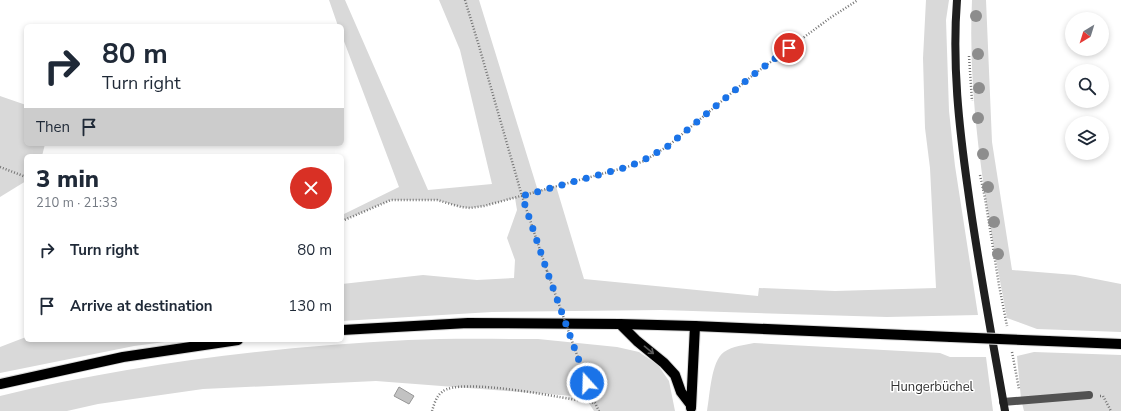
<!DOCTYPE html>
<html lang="en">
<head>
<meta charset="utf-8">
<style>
	:root { --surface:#fff; --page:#f6f6f7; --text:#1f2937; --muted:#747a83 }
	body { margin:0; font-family:"Nunito Sans",sans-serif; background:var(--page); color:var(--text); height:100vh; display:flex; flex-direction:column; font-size:15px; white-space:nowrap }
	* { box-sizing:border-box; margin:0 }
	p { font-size:13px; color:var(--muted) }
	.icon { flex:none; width:22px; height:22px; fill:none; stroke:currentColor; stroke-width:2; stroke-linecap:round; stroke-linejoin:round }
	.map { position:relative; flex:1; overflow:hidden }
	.details { position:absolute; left:24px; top:154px; width:320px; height:188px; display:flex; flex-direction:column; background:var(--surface); border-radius:6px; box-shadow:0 2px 6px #0003 }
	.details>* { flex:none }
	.top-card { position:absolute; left:24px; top:24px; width:320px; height:122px; border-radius:6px; box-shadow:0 2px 6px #0003; background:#fff; color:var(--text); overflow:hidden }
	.needle { width:26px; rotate:218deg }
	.buttons { position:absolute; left:1065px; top:12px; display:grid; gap:8px }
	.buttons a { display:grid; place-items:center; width:44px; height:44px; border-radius:50%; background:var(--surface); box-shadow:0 2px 6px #0003; font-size:20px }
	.pin { position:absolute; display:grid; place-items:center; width:34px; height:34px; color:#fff; margin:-17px; border:2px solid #fff; border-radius:50%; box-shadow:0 1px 4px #0007 }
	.me { position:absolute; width:44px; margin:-22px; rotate:340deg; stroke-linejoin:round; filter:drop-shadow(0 0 3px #0008) }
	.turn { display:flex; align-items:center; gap:14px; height:84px; padding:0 12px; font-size:18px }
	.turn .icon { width:52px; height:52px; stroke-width:2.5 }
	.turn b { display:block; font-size:28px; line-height:34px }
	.then { display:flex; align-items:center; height:38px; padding:0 12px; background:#0003; gap:8px; font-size:15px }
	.round { display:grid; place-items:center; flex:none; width:42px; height:42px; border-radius:21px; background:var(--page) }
	.head { display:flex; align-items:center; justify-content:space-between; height:68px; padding:0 12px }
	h1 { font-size:24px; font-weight:800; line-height:30px }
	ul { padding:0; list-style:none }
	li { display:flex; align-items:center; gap:12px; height:56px; padding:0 12px }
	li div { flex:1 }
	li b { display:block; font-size:15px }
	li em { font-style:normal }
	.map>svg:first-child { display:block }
</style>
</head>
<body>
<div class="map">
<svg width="1121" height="411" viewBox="0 0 1121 411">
	<rect width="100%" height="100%" fill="#fff"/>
	<g fill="#d9d9d9">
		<polygon points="329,0 345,0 428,190 492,184 460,50 439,0 479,0 538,191 556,186 584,279 758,296 759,288 835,291 936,288 930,168 925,128 923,58 926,0 949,0 946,20 949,111 955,166 978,315 887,317 661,310 492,312 342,321 342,284 423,275 477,280 514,278 515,260 507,238 517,210 515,198 484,206 470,208 461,207 437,200 391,200 342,221 342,215 399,187 342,36 342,26 338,26"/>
		<path d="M972 0H986L992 142 1012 270 1075 275 1121 284V332L1037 329 1007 318C987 213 967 107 972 0Z"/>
		<polygon points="0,96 26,105 26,144 45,144 42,156 26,156 26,181 0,197"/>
		<polygon points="26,337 26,340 180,340 134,346 0,373 0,347"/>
		<path d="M538 339 617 347 639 352 658 365 669 381 675 411H594L585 397 376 381 203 389 98 404 67 411H0V396C133 364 271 347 408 340 451 338 495 339 538 339Z"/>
		<path d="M754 343 940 353 950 357H986L993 411H707C710 395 711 361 724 352 733 346 744 345 754 343Z"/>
		<polygon points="1034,352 1121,355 1121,411 1024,411 1021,399 1017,356"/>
	</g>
	<polygon fill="#c2c2c2" stroke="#969696" points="399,387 414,396 409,404 394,396"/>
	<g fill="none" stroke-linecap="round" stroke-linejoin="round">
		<defs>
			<g id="primary">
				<polyline points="620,324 637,341 664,363 675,375 681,392 691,405"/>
				<polyline points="342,330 468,323 620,324 695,326 951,337"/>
				<polyline points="1048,341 1121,344"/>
				<polyline points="0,384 123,357 238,340"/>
				<polyline points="691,408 695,326"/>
			</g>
		</defs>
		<use href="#primary" stroke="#dbdbdb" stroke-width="12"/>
		<g stroke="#747474" stroke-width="2.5" stroke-dasharray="1 2" stroke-linecap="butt">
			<polyline points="465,0 479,46 522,196 547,271"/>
			<polyline points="969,56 972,101"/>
			<polyline points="0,167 26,177"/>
			<polyline points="980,175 985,198 999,285 1007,326"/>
			<polyline points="342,221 391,200 437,200 461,207 470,208 484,206 627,167 644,161 668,146 753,75 830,18 858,0"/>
			<polyline points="1012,352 1019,389"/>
			<polyline points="1100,396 1103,396 1111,411"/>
			<polyline points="592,397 599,411"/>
			<path d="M432 411C434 405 436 396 442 392 459 376 568 399 594 403"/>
		</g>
		<polyline stroke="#525252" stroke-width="8" points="1003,402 1089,395"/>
		<path stroke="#1f1f1f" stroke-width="8" d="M957 0C952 64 959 127 968 190 978 264 992 337 1005 411"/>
		<use href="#primary" stroke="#000" stroke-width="10"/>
		<defs>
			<polyline id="primary-bridge" points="951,337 1048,341"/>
		</defs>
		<use href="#primary-bridge" stroke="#dbdbdb" stroke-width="12" stroke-linecap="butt"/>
		<polyline stroke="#747474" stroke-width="2.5" stroke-dasharray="1 2" stroke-linecap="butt" points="547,271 592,397"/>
		<use href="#primary-bridge" stroke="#000" stroke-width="10"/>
	</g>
	<g fill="#8d8d8d">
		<circle cx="976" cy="16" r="6"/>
		<circle cx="978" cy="54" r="6"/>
		<circle cx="979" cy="88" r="6"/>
		<circle cx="978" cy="118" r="6"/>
		<circle cx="983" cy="154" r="6"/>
		<circle cx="988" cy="187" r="6"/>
		<circle cx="994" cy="222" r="6"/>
		<circle cx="998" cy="254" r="6"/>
	</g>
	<defs><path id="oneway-shaft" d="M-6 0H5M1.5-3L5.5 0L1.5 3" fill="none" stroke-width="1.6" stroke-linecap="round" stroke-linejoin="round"/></defs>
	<use stroke="#595959" href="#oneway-shaft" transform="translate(649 350) rotate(39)"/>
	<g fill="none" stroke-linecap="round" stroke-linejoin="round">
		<polyline stroke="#1a73e8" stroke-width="7" stroke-dasharray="0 12.6" points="587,383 547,271 522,196 627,167 644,160 668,146 753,75 789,48"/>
	</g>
	<g text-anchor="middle" stroke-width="3" stroke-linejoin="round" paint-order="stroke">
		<g font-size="13" fill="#303030" stroke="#fff">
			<text x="932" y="391">Hungerbüchel</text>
		</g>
	</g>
</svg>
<div class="buttons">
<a><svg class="needle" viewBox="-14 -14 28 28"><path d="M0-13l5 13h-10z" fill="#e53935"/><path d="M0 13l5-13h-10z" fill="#747a83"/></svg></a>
<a><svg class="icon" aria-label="search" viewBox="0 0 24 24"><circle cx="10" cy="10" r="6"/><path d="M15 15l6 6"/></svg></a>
<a><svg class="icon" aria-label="layers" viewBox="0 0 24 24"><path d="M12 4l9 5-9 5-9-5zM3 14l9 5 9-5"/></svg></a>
</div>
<div class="pin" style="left:789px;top:48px;background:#d93025"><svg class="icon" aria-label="arrive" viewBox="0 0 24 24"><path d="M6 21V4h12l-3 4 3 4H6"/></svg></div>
<svg class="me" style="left:587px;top:383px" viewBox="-20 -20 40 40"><circle r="17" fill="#1a73e8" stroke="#fff" stroke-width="3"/><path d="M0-11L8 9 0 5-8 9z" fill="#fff"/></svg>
<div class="top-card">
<div class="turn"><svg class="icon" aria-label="right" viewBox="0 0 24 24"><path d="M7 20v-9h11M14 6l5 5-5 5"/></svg><div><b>80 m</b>Turn right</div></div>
<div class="then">Then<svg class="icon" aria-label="arrive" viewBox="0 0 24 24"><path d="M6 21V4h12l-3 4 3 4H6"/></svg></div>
</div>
<section class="details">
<div class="head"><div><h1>3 min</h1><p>210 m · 21:33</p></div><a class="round" style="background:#d93025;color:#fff"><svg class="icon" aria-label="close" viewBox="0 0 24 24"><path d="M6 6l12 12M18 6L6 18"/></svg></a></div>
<ul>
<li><svg class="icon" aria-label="right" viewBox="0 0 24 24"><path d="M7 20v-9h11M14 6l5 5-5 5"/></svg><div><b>Turn right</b></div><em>80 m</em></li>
<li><svg class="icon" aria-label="arrive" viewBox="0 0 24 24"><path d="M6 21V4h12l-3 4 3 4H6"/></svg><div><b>Arrive at destination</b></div><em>130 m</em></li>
</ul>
</section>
</div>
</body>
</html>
